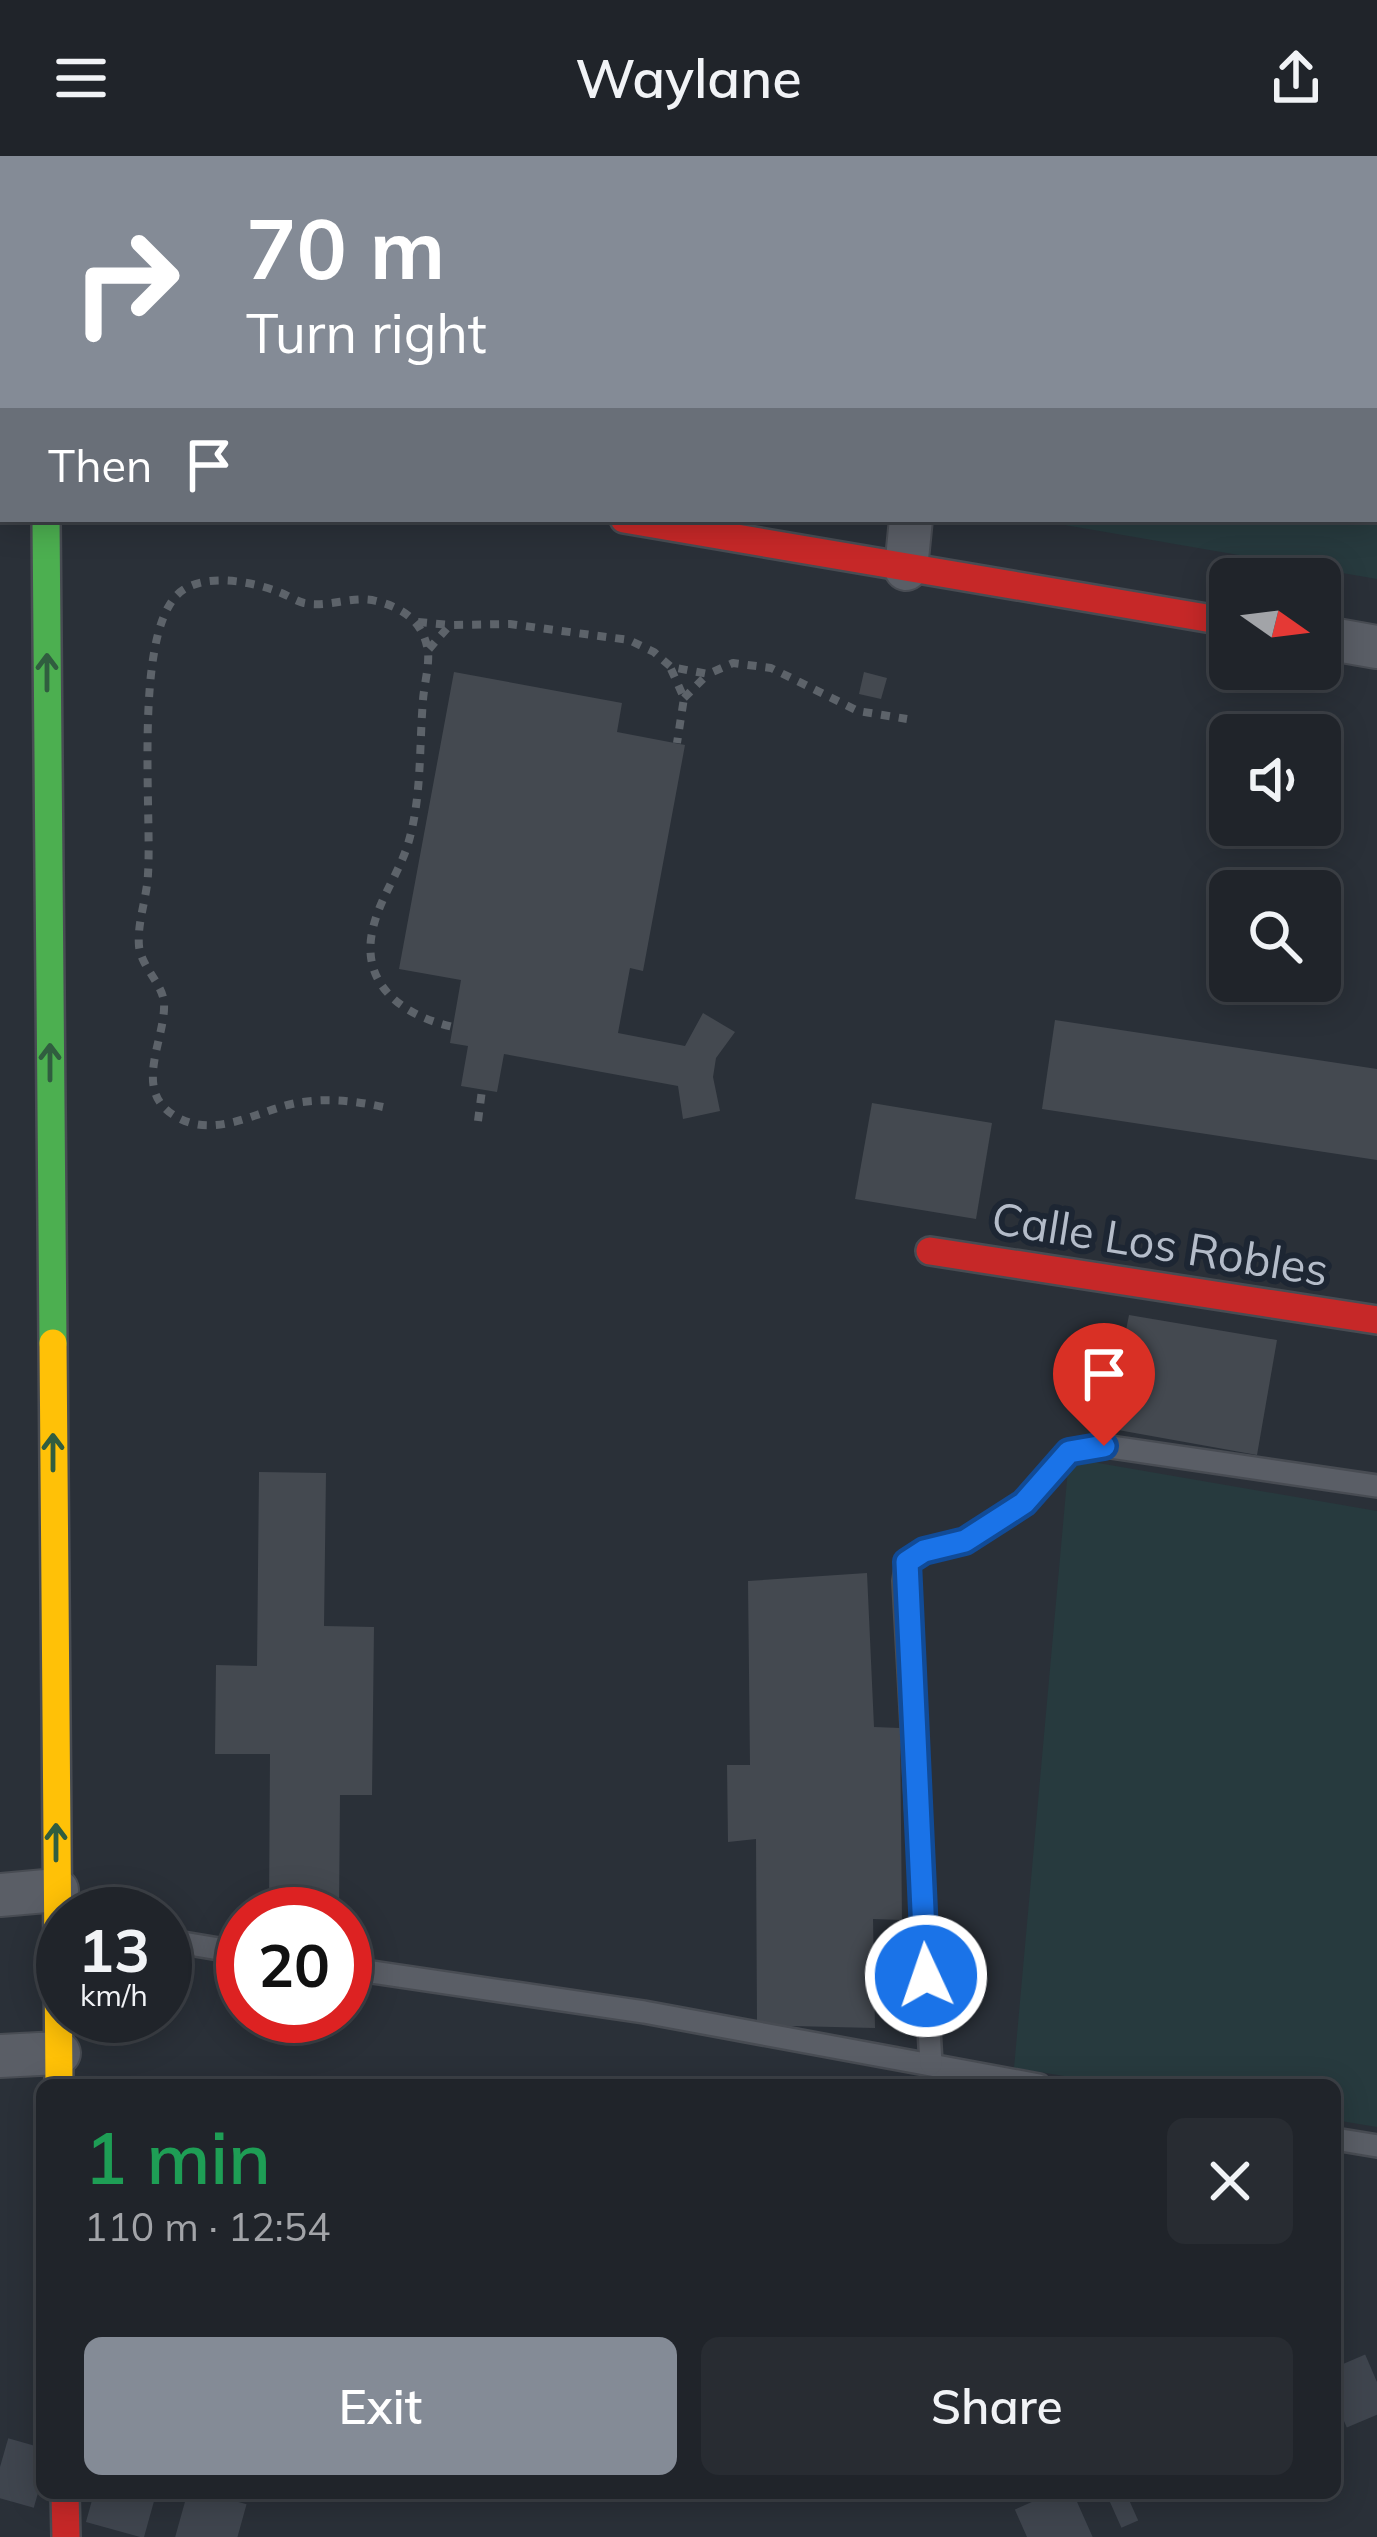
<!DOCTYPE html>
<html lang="en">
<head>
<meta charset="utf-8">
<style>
	:root { --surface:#20242a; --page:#282c32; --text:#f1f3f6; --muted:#a2a4a8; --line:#3d4147; --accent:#848b96 }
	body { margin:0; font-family:Mulish,sans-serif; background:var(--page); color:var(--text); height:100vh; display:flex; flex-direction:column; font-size:45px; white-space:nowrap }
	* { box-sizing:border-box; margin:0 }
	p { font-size:39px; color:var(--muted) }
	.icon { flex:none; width:66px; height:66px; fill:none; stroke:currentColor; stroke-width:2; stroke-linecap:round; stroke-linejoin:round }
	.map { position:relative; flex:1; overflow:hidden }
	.side { position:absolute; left:36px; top:1923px; width:1305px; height:420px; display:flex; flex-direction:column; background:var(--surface); border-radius:18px; box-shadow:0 6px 30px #0003,0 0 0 3px var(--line) }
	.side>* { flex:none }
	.top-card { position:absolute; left:0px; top:0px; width:1377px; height:366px; box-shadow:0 6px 30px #0003,0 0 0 3px var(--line); background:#848b96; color:#fff; overflow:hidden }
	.needle { width:78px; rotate:104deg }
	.buttons { position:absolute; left:1209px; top:402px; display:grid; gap:24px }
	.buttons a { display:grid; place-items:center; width:132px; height:132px; border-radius:18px; background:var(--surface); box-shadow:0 6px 30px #0003,0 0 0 3px var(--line); font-size:60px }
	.speed { position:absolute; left:36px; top:1731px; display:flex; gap:24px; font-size:60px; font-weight:700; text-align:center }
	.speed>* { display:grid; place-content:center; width:156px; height:156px; border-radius:50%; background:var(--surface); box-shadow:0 6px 30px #0003,0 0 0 3px var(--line); line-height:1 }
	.speed small { font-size:30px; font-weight:400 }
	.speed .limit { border:18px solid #d22; background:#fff; color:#111 }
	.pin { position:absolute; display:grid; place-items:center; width:102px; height:102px; color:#fff; margin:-123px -51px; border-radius:50% 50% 50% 0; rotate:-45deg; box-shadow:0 0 12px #0007 }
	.pin .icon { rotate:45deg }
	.me { position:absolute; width:132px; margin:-66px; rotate:357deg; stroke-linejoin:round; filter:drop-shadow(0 0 9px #0008) }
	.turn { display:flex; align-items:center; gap:42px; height:252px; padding:0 48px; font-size:54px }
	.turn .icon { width:156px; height:156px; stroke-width:2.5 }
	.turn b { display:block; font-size:84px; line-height:102px }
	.then { display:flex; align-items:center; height:114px; padding:0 48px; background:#0003; gap:24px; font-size:45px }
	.round { display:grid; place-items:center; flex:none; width:126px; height:126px; border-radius:18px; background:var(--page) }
	.summary { display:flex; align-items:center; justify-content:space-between; height:204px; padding:0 48px }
	h1 { font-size:72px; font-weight:600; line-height:90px; color:#1e9e55 }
	.button { display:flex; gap:24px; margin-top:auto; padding:24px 48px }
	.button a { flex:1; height:138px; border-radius:18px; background:var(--accent); color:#fff; font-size:48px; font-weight:600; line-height:138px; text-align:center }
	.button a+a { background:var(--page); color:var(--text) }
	header { display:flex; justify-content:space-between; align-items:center; height:156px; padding:0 48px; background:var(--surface); font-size:54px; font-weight:600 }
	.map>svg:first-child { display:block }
</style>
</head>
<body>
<header><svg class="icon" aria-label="menu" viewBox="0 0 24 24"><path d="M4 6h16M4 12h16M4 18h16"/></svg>Waylane<svg class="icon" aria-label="share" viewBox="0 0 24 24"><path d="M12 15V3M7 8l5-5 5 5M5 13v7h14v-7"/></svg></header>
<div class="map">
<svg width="1377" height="2381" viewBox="0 0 1377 2381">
	<rect width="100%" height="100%" fill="#2a3038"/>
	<g fill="#273a3e">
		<polygon points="106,0 1377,0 1377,423 1030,363 1374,363 1374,3"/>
		<polygon points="1069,1302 1377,1355 1377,1971 1335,1964 1335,1929 1120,1929 1014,1912"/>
	</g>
	<g fill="#444950">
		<polygon points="454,516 622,547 617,576 685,589 643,815 630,812 618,877 685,890 703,857 735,876 716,902 713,921 720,955 683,963 678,930 504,898 497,936 461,930 468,890 450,887 461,824 399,813"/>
		<polygon points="864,516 887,522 881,543 859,538"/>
		<polygon points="1055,864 1377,913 1377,1004 1042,953"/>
		<polygon points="872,947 992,967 976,1063 855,1043"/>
		<polygon points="1129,1159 1277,1184 1257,1299 1107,1272"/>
		<polygon points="259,1316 326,1317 324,1470 374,1471 372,1639 340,1639 339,1758 269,1758 270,1598 215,1598 216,1509 257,1510"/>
		<polygon points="867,1417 874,1571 900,1572 902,1764 873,1763 875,1872 757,1869 756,1683 728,1686 727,1609 750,1609 748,1425"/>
	</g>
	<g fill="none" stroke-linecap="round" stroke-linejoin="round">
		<g stroke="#3f454e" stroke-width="60" stroke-dasharray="60 30" stroke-linecap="butt">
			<polyline points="1335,2244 1377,2226"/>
			<polyline points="0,2311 42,2323"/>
			<polyline points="94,2337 252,2381"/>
			<polyline points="1027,2381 1126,2337"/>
		</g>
		<defs>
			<g id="lane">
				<polyline points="427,0 427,3"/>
				<polyline points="909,0 910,3"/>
				<polyline points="165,1784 243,1797"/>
				<polyline points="345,1812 644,1856 1039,1929"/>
				<polyline points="931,1908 904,1425 907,1406 924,1395 965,1385 1024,1347 1069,1296 1104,1290 1377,1330"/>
				<polyline points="1335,1983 1377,1990"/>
			</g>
			<g id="street">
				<polyline points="906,413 911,363"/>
				<polyline points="1320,481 1377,491"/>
				<polyline points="0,1739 57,1734"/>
				<polyline points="0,1900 59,1897"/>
			</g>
			<g id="fast">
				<polyline points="45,0 45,3"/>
				<polyline points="46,363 53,1187"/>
			</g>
			<polyline id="slow" points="53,1187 59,1929"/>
			<g id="jam">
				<polyline points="624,363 1230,466"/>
				<polyline points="930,1095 1377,1164"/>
				<polyline points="65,2337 66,2381"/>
			</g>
		</defs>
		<use href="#lane" stroke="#484c53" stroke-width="26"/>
		<use href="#street" stroke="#484c53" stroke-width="46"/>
		<use href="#fast" stroke="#484c53" stroke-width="32"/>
		<use href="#slow" stroke="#484c53" stroke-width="32"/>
		<use href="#jam" stroke="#484c53" stroke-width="32"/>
		<g stroke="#5d636a" stroke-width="8" stroke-dasharray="9 9" stroke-linecap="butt">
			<polyline points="418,466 450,469"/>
			<polyline points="429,493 450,469 510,468 629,484 654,496 671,511 708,518 733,507 771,512 858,555 907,563"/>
			<polyline points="671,513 684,542 677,587"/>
			<polyline points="684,542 708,518"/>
			<path d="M383 951C355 945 331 942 302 946 260 952 214 987 172 958 133 932 166 882 164 847 163 828 141 811 139 790 137 766 147 742 148 718 152 657 134 486 176 440 199 415 251 425 279 436 287 439 296 445 304 447 328 452 354 439 376 445 401 451 421 464 427 490 431 505 424 528 423 544 419 592 422 641 408 688 399 717 380 742 373 772 359 829 404 860 453 871"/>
			<polyline points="478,965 482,934"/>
		</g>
		<use href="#lane" stroke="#5a5e66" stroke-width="21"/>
		<use href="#street" stroke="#5a5e66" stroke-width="42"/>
		<use href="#fast" stroke="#4caf50" stroke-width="27"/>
		<use href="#slow" stroke="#ffc107" stroke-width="27"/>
		<use href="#jam" stroke="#c62828" stroke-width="27"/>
	</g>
	<defs><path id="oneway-shaft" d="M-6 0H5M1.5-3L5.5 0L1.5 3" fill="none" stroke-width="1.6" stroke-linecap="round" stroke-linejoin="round" transform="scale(3)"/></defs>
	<g stroke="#305d3f">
		<use href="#oneway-shaft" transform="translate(47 516) rotate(-90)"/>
		<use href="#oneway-shaft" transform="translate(50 906) rotate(-90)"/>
		<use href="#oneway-shaft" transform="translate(53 1296) rotate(-90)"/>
		<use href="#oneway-shaft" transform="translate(56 1686) rotate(-90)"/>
	</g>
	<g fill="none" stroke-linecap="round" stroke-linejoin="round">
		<defs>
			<polyline id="route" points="926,1820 907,1406 924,1395 965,1385 1024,1347 1069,1296 1104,1290"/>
		</defs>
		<use href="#route" stroke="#114b97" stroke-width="30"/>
		<use href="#route" stroke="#1a73e8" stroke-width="21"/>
	</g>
	<g text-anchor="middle" stroke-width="12" stroke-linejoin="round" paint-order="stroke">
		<g font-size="45" fill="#b4bcc9" stroke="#1d2633">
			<text transform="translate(1160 1088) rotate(9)" y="16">Calle Los Robles</text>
		</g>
	</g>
</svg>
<div class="buttons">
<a><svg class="needle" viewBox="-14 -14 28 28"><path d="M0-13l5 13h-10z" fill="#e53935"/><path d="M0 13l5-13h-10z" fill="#a2a4a8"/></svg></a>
<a><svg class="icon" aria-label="sound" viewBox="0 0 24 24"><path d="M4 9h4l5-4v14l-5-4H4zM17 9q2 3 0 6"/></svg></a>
<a><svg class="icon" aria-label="search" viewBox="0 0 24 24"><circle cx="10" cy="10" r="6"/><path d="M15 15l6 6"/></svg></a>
</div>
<div class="speed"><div>13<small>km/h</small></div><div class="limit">20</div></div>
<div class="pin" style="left:1104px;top:1290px;background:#d93025"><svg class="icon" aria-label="arrive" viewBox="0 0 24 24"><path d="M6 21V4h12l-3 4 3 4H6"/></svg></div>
<svg class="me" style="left:926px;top:1820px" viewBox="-20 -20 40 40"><circle r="17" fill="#1a73e8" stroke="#fff" stroke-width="3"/><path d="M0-11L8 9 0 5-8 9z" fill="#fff"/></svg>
<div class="top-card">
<div class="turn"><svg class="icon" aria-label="right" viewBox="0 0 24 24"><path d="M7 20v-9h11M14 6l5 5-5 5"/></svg><div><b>70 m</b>Turn right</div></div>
<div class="then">Then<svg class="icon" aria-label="arrive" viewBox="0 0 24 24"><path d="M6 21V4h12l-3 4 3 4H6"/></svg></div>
</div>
<section class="side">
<div class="summary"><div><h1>1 min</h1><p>110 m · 12:54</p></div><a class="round"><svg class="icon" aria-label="close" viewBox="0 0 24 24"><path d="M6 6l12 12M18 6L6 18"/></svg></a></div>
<div class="button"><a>Exit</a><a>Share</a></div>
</section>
</div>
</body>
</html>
